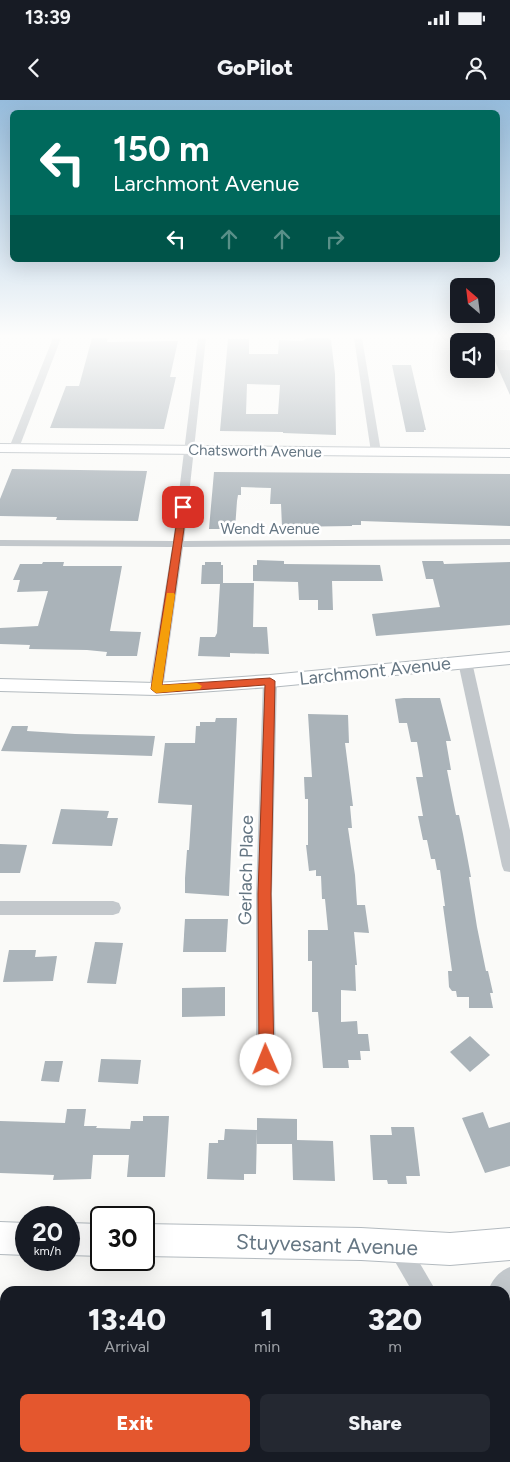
<!DOCTYPE html>
<html lang="en">
<head>
<meta charset="utf-8">
<style>
	:root { --surface:#171b24; --page:#242831; --text:#f1f3f6; --muted:#9ea1a6; --accent:#e4572e }
	body { margin:0; font-family:Figtree,sans-serif; background:var(--page); color:var(--text); height:100vh; display:flex; flex-direction:column; font-size:19px; white-space:nowrap }
	* { box-sizing:border-box; margin:0 }
	p { font-size:16px; color:var(--muted) }
	.icon { flex:none; width:28px; height:28px; fill:none; stroke:currentColor; stroke-width:2; stroke-linecap:round; stroke-linejoin:round }
	.map { position:relative; flex:1; overflow:hidden }
	.details { position:absolute; left:0px; top:1186px; width:510px; height:176px; display:flex; flex-direction:column; background:var(--surface); border-radius:15px 15px 0 0; box-shadow:0 5px 20px #0002 }
	.details>* { flex:none }
	.guide { position:absolute; left:10px; top:10px; width:490px; height:152px; border-radius:8px; box-shadow:0 5px 20px #0002; background:#00695c; color:#fff; overflow:hidden }
	.needle { width:32px; rotate:332deg }
	.fabs { position:absolute; left:450px; top:178px; display:grid; gap:10px }
	.fabs a { display:grid; place-items:center; width:45px; height:45px; border-radius:8px; background:var(--surface); box-shadow:0 5px 20px #0002; font-size:25px }
	.speed { position:absolute; left:15px; top:1106px; display:flex; gap:10px; font-size:25px; font-weight:700; text-align:center }
	.speed>* { display:grid; place-content:center; width:65px; height:65px; border-radius:50%; background:var(--surface); box-shadow:0 5px 20px #0002; line-height:1 }
	.speed small { font-size:12px; font-weight:400 }
	.speed .limit { border:2px solid #111; border-radius:8px; background:#fff; color:#111 }
	.pin { position:absolute; display:grid; place-items:center; width:42px; height:42px; color:#fff; margin:-21px; border-radius:10px; box-shadow:0 2px 8px #0006 }
	.me { position:absolute; width:55px; margin:-28px; rotate:359deg; stroke-linejoin:round; filter:drop-shadow(0 0 4px #0008) }
	.turn { display:flex; align-items:center; gap:18px; height:105px; padding:0 20px; font-size:22px }
	.turn .icon { width:65px; height:65px; stroke-width:2.5 }
	.turn b { display:block; font-size:35px; line-height:42px }
	.lanes { display:flex; align-items:center; height:48px; padding:0 20px; background:#0003; justify-content:center; gap:25px; direction:ltr }
	.lanes .off { opacity:.35 }
	.eta { display:flex; justify-content:space-evenly; align-items:center; height:85px; text-align:center }
	.eta b { font-size:30px; font-weight:800; line-height:35px }
	.button { display:flex; gap:10px; margin-top:auto; padding:10px 20px }
	.button a { flex:1; height:58px; border-radius:8px; background:var(--accent); color:#fff; font-size:20px; font-weight:800; line-height:58px; text-align:center }
	.button a+a { background:var(--page); color:var(--text) }
	.status { display:flex; justify-content:space-between; align-items:center; height:35px; padding:0 25px; background:var(--surface); direction:ltr }
	.status svg { height:14px; fill:currentColor }
	header { display:flex; justify-content:space-between; align-items:center; height:65px; padding:0 20px; background:var(--surface); font-size:22px; font-weight:800 }
	.map>svg:first-child { display:block }
</style>
</head>
<body>
<div class="status"><b>13:39</b><svg viewBox="0 0 49 12"><path d="M0 12V9h3v3zM5 12V6h3v6zM10 12V3h3v9zM15 12V0h3v12zM26 1h20v11H26zM47 4h2v5h-2z"/></svg></div>
<header><svg class="icon" aria-label="back" viewBox="0 0 24 24"><path d="M15 5l-7 7 7 7"/></svg>GoPilot<svg class="icon" aria-label="person" viewBox="0 0 24 24"><circle cx="12" cy="8" r="4"/><path d="M4 21q1-7 8-7t8 7"/></svg></header>
<div class="map">
<svg width="510" height="1362" viewBox="0 0 510 1362">
	<rect width="100%" height="100%" fill="#fafaf8"/>
	<g fill="#aab3b9" fill-rule="evenodd">
		<polygon points="92,238 108,238 107,242 178,241 170,277 176,277 164,329 50,328 66,286 79,286"/>
		<path d="M307 238H328L331 240 335 274 336 335 283 333V332L220 331 228 239H249V254H278L279 240 302 241ZM247 284 280 285 278 314H246Z"/>
		<polygon points="490,250 510,250 510,295"/>
		<polygon points="392,265 411,265 426,330 424,330 424,332 406,332"/>
		<polygon points="12,369 147,371 138,421 56,420 57,417 0,416 0,399"/>
		<polygon points="214,372 510,374 510,426 361,421 361,425 352,425 352,426 282,427 281,404 270,404 271,388 241,387 241,395 238,395 237,401 235,429 209,429"/>
		<polygon points="257,460 284,461 284,464 380,465 383,481 332,481 333,510 318,510 318,500 299,500 298,482 253,481 253,465 257,465"/>
		<polygon points="422,461 443,461 444,464 510,462 510,525 376,536 372,514 440,507 433,479 426,479"/>
		<polygon points="43,462 64,462 63,466 122,466 110,531 141,532 137,556 106,556 107,552 87,550 29,549 30,545 0,544 0,528 38,526 48,491 17,492 20,480 13,480 20,464 42,464"/>
		<polygon points="205,462 221,462 221,465 223,465 223,483 254,483 253,527 267,527 269,554 230,553 230,557 198,556 200,537 215,537 217,533 220,484 201,484 202,465 205,465"/>
		<polygon points="404,598 440,598 451,641 446,641 451,670 447,670 456,715 459,715 463,734 471,777 469,777 477,827 486,871 488,871 493,893 490,893 493,908 469,908 469,897 457,897 456,891 452,891 449,887 448,871 452,871 443,806 445,806 440,770 437,770 435,759 431,759 427,740 423,740 418,716 423,716 416,677 423,677 417,642 411,642 407,623 399,623 395,599"/>
		<polygon points="308,614 348,615 349,643 345,643 353,706 350,706 352,728 348,728 355,775 357,805 365,805 369,833 354,832 357,865 355,865 356,891 341,890 341,922 357,921 358,934 368,934 370,951 360,951 361,960 348,960 349,968 323,968 318,912 312,912 312,861 308,861 308,830 328,830 325,799 322,799 321,776 316,776 316,770 309,771 306,745 308,745 308,699 305,699 304,677 312,677"/>
		<polygon points="216,618 237,618 229,796 185,793 185,778 187,750 189,750 192,705 158,703 165,643 195,643 196,626 200,626 200,622 215,622"/>
		<polygon points="12,626 28,626 27,631 75,634 155,636 152,656 1,651"/>
		<polygon points="61,709 109,711 107,718 118,718 112,746 52,744"/>
		<polygon points="0,744 27,745 20,773 0,773"/>
		<polygon points="185,819 228,819 226,852 183,852"/>
		<polygon points="95,842 123,843 116,884 87,883"/>
		<polygon points="9,850 36,850 35,857 57,856 53,881 3,882"/>
		<polygon points="225,887 225,916 182,917 182,888"/>
		<polygon points="470,936 490,955 470,972 450,952"/>
		<polygon points="101,959 141,960 138,984 98,982"/>
		<polygon points="45,961 63,961 59,982 41,981"/>
		<polygon points="67,1009 86,1009 84,1026 97,1026 96,1028 130,1029 131,1021 143,1021 143,1016 169,1016 165,1077 127,1077 129,1055 93,1055 91,1079 53,1080 54,1075 0,1073 0,1021 65,1023"/>
		<polygon points="483,1012 489,1028 510,1022 510,1066 485,1073 462,1018"/>
		<polygon points="257,1018 297,1019 297,1040 333,1041 335,1081 293,1080 292,1044 257,1044"/>
		<polygon points="391,1027 414,1027 420,1076 406,1076 407,1084 388,1084 387,1080 373,1080 370,1035 392,1035"/>
		<polygon points="225,1029 257,1030 256,1074 244,1074 244,1080 207,1079 209,1043 218,1043 218,1040 224,1040"/>
	</g>
	<g fill="none" stroke-linecap="round" stroke-linejoin="round">
		<defs>
			<g id="secondary">
				<polygon points="0,344 510,349 510,357 0,352"/>
				<polygon points="510,552 510,564 270,587 156,595 0,591 0,579 156,583 270,575"/>
				<polygon points="0,1122 26,1123 26,1155 0,1154"/>
				<polygon points="69,1123 101,1124 101,1156 69,1155"/>
				<polygon points="144,1124 361,1128 450,1133 510,1128 510,1160 450,1165 361,1160 144,1156"/>
			</g>
		</defs>
		<use href="#secondary" stroke="#b3babf" stroke-width="2"/>
		<g fill="#c3c8cc" fill-rule="evenodd">
			<polygon points="53,238 61,238 19,348 14,351 11,350 9,348"/>
			<polygon points="198,238 206,238 184,441 510,439 510,445 183,447 163,589 161,592 151,592 149,589 172,447 0,446 0,440 173,441"/>
			<polygon points="354,238 362,238 381,352 376,355 371,352"/>
			<polygon points="465,558 472,562 510,730 510,772 504,771 502,766 458,562"/>
			<polygon points="270,577 275,578 277,581 272,794 276,960 273,966 266,969 259,966 256,960 256,794 263,581 265,578"/>
			<polygon points="0,801 113,801 119,803 121,808 119,813 113,815 0,815"/>
			<polygon points="397,1135 405,1138 436,1191 412,1191 386,1146 389,1138"/>
			<path d="M510 1167V1196L505 1200V1191H488C492 1180 499 1171 510 1167Z"/>
			<polygon points="449,1358 475,1358 476,1362 450,1362"/>
		</g>
		<use href="#secondary" fill="#fff" fill-rule="evenodd"/>
	</g>
	<linearGradient id="sky" x2="0" y2="1"><stop stop-color="#96bcdc"/><stop offset="0.55" stop-color="#fdfdfc"/><stop offset="1" stop-color="#fdfdfc" stop-opacity="0"/></linearGradient>
	<rect width="510" height="429" fill="url(#sky)"/>
	<polygon fill="#e4572e" stroke="#94391e" points="183,404 187,407 162,585 270,578 275,581 271,794 274,960 271,965 266,967 261,965 259,960 258,794 265,585 156,593 151,589 179,407"/>
	<polygon fill="#f59e0b" points="167,493 174,493 175,495 162,585 197,583 202,586 200,589 156,593 151,589"/>
	<g text-anchor="middle" stroke-width="5" stroke-linejoin="round" paint-order="stroke">
		<g font-size="15" fill="#657683" stroke="#fff">
			<text transform="translate(255 351) rotate(1)" y="5">Chatsworth Avenue</text>
			<text x="270" y="434">Wendt Avenue</text>
		</g>
		<g font-size="18" fill="#657683" stroke="#fff">
			<text transform="translate(375 571) rotate(-6)" y="6">Larchmont Avenue</text>
			<text transform="translate(246 770) rotate(-89)" y="6">Gerlach Place</text>
		</g>
		<g font-size="21" fill="#657683" stroke="#fff">
			<text transform="translate(327 1145) rotate(2)" y="7">Stuyvesant Avenue</text>
		</g>
	</g>
</svg>
<div class="fabs">
<a><svg class="needle" viewBox="-14 -14 28 28"><path d="M0-13l5 13h-10z" fill="#e53935"/><path d="M0 13l5-13h-10z" fill="#9ea1a6"/></svg></a>
<a><svg class="icon" aria-label="sound" viewBox="0 0 24 24"><path d="M4 9h4l5-4v14l-5-4H4zM17 9q2 3 0 6"/></svg></a>
</div>
<div class="speed"><div>20<small>km/h</small></div><div class="limit">30</div></div>
<div class="pin" style="left:183px;top:407px;background:#d93025"><svg class="icon" aria-label="arrive" viewBox="0 0 24 24"><path d="M6 21V4h12l-3 4 3 4H6"/></svg></div>
<svg class="me" style="left:266px;top:960px" viewBox="-20 -20 40 40"><circle r="19" fill="#fff"/><path d="M0-13L10 11 0 6-10 11z" fill="#e4572e"/></svg>
<div class="guide">
<div class="turn"><svg class="icon" aria-label="left" viewBox="0 0 24 24"><path d="M17 20v-9H6M10 6l-5 5 5 5"/></svg><div><b>150 m</b>Larchmont Avenue</div></div>
<div class="lanes"><svg class="icon" aria-label="left" viewBox="0 0 24 24"><path d="M17 20v-9H6M10 6l-5 5 5 5"/></svg><svg class="icon off" aria-label="ahead" viewBox="0 0 24 24"><path d="M12 20V5M6 11l6-6 6 6"/></svg><svg class="icon off" aria-label="ahead" viewBox="0 0 24 24"><path d="M12 20V5M6 11l6-6 6 6"/></svg><svg class="icon off" aria-label="right" viewBox="0 0 24 24"><path d="M7 20v-9h11M14 6l5 5-5 5"/></svg></div>
</div>
<section class="details">
<div class="eta">
<div><b>13:40</b><p>Arrival</p></div>
<div><b>1</b><p>min</p></div>
<div><b>320</b><p>m</p></div>
</div>
<div class="button"><a>Exit</a><a>Share</a></div>
</section>
</div>
</body>
</html>
